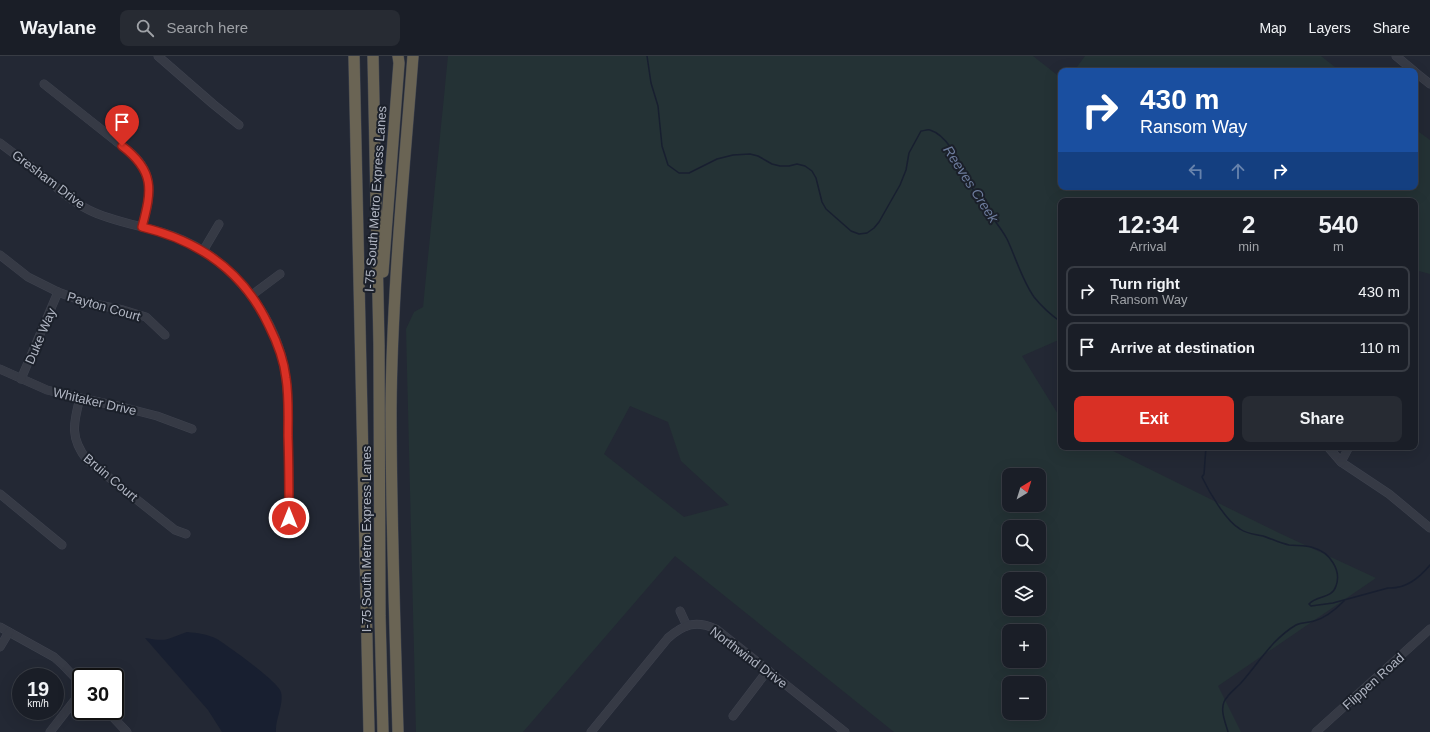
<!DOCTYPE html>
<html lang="en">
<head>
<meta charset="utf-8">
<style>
	:root { --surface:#1a1e27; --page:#272b33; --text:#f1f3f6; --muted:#9fa2a7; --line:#383c44; --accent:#d93025 }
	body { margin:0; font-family:Helvetica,sans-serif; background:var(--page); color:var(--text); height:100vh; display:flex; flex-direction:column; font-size:15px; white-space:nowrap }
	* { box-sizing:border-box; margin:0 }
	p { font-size:13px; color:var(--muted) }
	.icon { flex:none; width:22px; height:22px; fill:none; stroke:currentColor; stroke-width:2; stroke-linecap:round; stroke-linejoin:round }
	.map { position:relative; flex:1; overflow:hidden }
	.drawer { position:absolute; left:1058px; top:142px; width:360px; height:252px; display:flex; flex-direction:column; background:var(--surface); border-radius:8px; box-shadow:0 4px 16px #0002,0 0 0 1px var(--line) }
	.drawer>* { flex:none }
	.guide { position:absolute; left:1058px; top:12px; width:360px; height:122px; border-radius:8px; box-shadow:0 4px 16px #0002,0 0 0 1px var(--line); background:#1a4fa0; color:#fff; overflow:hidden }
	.needle { width:26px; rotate:38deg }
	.buttons { position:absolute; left:1002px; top:412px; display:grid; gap:8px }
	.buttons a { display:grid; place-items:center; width:44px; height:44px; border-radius:8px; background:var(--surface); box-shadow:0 4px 16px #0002,0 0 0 1px var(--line); font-size:20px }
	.speed { position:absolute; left:12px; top:612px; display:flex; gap:8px; font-size:20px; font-weight:700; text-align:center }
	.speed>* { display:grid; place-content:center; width:52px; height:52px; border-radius:50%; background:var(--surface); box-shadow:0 4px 16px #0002,0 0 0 1px var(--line); line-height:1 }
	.speed small { font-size:10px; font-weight:400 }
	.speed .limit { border:2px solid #111; border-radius:6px; background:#fff; color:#111 }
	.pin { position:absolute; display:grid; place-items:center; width:34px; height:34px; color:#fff; margin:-41px -17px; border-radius:50% 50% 50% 0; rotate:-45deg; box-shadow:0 0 4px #0007 }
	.pin .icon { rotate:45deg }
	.me { position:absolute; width:44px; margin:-22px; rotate:0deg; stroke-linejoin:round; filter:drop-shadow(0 0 3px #0008) }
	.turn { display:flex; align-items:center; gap:14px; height:84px; padding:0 16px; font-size:18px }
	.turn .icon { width:52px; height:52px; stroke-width:2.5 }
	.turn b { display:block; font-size:28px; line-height:34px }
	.lanes { display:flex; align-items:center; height:38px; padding:0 16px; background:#0003; justify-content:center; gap:20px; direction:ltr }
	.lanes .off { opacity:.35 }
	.eta { display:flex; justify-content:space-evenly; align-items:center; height:68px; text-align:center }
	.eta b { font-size:24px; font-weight:700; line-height:28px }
	.cta { display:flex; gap:8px; margin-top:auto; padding:8px 16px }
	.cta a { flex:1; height:46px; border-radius:8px; background:var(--accent); color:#fff; font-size:16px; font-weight:700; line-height:46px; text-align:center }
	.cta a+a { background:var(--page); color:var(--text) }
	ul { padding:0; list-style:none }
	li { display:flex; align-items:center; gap:12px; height:50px; margin:0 8px 6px; padding:0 8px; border:2px solid var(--line); border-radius:8px }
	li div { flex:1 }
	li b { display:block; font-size:15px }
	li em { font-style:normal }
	header { display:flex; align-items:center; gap:24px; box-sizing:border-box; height:56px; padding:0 20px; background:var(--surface); border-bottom:1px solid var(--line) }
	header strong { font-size:19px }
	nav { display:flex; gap:22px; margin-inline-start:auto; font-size:14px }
	.search { width:280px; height:36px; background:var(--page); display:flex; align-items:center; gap:10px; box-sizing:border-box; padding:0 14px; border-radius:8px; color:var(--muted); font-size:15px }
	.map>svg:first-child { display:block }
</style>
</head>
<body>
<header>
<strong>Waylane</strong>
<div class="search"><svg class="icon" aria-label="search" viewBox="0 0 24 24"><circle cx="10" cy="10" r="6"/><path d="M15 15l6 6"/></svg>Search here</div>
<nav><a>Map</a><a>Layers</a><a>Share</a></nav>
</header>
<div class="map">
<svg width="1430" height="676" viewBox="0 0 1430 676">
	<rect width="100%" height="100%" fill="#232834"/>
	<g fill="#243235" fill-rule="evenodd">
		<path d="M448 0H1033L1061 22V131H1415V73L1430 84V218L1415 214V145H1061V283L1022 300 1061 363V391H1105L1277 476 1376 522 1218 630 1241 676H894L675 500 523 676H416L406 273 414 256 423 251ZM630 350 668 366 681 405 729 449 684 461 604 398ZM1009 419H1039V449H1009ZM1009 471H1039V501H1009ZM1009 523H1039V553H1009ZM1009 575H1039V605H1009ZM1009 627H1039V657H1009Z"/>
		<polygon points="1085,0 1321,0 1340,15 1074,15"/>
	</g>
	<path fill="#181f30" d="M187 576C197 577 207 578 217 583 228 590 279 626 281 636 284 649 275 663 276 676H222L208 654 145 582C152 583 161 585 168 583 175 581 180 578 187 576Z"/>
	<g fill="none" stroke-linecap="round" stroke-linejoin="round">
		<g stroke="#181f30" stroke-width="1.5">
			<path d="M647 0 651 27 658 50 662 90 668 109 679 117H689L717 103 733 99 750 98 758 100 772 108 780 110H789L797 108 805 110 812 115 816 122 822 146 826 153 851 175 859 178 867 177 874 172 879 166 900 129 906 114 909 97 921 75C924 75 927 73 930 74 953 81 965 122 977 140 986 155 999 168 1007 183 1016 202 1022 224 1034 241 1042 251 1051 259 1061 266"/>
			<path d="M1206 391 1204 418 1202 421C1209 436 1226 465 1240 473 1247 478 1255 478 1263 480 1272 483 1280 487 1289 489 1297 490 1306 489 1314 492 1329 496 1342 514 1336 530 1332 543 1317 539 1309 548L1311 550 1333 547 1388 532C1406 533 1419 522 1430 509"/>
			<path d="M1228 676C1226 668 1220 655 1224 646 1227 639 1234 634 1240 628 1258 608 1272 583 1296 569 1302 566 1308 567 1314 565 1326 562 1336 553 1344 545"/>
		</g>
		<defs>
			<g id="minor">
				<polyline points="158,0 213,48 239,69"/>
				<polyline points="1396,0 1414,15"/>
				<polyline points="1415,16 1430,28"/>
				<path d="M44 28 131 97C156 119 150 142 142 171"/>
				<path d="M0 87C13 97 27 107 41 118 56 131 71 145 89 154 115 167 146 170 173 180 231 201 279 262 286 323 289 342 288 361 288 380 289 408 289 435 289 462"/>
				<polyline points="203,195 219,168"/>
				<polyline points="0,199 28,221 58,236 85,246 123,254 146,261 165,279"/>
				<polyline points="252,239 280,218"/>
				<polyline points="0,313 47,334 80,342 122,351 157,360 192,373"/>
				<polyline points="21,323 58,236"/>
				<path d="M80 342C73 368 70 382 87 404L175 474 186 478"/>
				<polyline points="1328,391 1341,406 1389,438 1430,472"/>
				<polyline points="1341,406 1349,391"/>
				<polyline points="0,438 62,489"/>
				<polyline points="680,555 687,570"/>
				<polyline points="0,571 54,601 63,609 81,628"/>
				<polyline points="0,591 9,576"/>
				<polyline points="107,655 127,676"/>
				<polyline points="733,660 768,614"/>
				<polyline points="50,676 81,636"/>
				<path d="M591 676 668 582C684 568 696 564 716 573L845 676"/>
				<polyline points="1316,676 1430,573"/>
			</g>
			<g id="highway">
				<polyline points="354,0 369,676"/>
				<polyline points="373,0 379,289 380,560 383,676"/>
				<polyline points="383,216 399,7 398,0"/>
				<path d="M398 676C395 568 391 461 391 353 392 235 404 117 413 0"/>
			</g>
		</defs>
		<use href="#minor" stroke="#3f434f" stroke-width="9"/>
		<use href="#highway" stroke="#404550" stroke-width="12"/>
		<use href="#minor" stroke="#363a45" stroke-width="8"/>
		<use href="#highway" stroke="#6a6454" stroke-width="11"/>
	</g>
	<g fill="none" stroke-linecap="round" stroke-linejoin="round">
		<defs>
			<path id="route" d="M122 90C155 115 152 134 142 171 200 185 244 216 269 270 277 286 284 304 286 322 289 341 288 361 288 380 289 407 289 435 289 462"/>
		</defs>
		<use href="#route" stroke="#8d1f18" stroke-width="10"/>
		<use href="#route" stroke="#d93025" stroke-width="7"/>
	</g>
	<g text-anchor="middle" stroke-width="4" stroke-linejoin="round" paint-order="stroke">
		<g font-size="13" fill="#b0b5c2" stroke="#1b202a">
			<text transform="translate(49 123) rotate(37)" y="5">Gresham Drive</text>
			<text transform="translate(375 143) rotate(-86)" y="5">I-75 South Metro Express Lanes</text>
			<text transform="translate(104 250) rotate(16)" y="5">Payton Court</text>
			<text transform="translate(40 280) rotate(-67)" y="5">Duke Way</text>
			<text transform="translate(95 345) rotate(13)" y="5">Whitaker Drive</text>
			<text transform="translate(111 421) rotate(40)" y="5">Bruin Court</text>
			<text transform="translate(366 483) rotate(-90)" y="5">I-75 South Metro Express Lanes</text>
			<text transform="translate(749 601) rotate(37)" y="5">Northwind Drive</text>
			<text transform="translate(1373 625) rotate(-42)" y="5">Flippen Road</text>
		</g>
		<g font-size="14" font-style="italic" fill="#6d7c9d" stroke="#1b202a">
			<text transform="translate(971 128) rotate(57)" y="5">Reeves Creek</text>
		</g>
	</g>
</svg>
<div class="buttons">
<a><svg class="needle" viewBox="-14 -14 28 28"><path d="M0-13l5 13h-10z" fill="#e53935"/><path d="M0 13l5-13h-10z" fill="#9fa2a7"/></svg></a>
<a><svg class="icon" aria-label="search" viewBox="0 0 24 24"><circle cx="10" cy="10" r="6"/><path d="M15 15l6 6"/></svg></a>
<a><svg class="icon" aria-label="layers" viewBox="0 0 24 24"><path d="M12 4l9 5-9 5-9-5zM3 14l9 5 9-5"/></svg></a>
<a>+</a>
<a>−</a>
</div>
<div class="speed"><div>19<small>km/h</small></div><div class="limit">30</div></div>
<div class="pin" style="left:122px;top:90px;background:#d93025"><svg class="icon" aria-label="arrive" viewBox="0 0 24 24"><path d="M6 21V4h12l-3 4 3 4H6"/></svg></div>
<svg class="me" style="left:289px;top:462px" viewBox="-20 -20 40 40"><circle r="17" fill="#d93025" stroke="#fff" stroke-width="3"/><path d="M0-11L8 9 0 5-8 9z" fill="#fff"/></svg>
<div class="guide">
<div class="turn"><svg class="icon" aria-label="right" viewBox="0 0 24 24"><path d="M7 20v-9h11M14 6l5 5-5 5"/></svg><div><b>430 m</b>Ransom Way</div></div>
<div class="lanes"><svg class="icon off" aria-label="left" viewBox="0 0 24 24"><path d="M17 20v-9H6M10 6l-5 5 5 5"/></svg><svg class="icon off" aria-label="ahead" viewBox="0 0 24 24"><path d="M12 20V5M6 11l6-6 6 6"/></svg><svg class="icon" aria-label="right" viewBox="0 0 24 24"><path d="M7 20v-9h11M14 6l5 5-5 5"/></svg></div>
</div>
<section class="drawer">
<div class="eta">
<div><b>12:34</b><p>Arrival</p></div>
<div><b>2</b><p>min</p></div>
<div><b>540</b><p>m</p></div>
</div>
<ul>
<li><svg class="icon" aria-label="right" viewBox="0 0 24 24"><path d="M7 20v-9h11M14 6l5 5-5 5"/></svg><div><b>Turn right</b><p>Ransom Way</p></div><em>430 m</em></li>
<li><svg class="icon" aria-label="arrive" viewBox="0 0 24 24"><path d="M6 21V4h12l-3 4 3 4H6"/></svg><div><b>Arrive at destination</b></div><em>110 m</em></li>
</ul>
<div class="cta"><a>Exit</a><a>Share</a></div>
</section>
</div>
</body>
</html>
